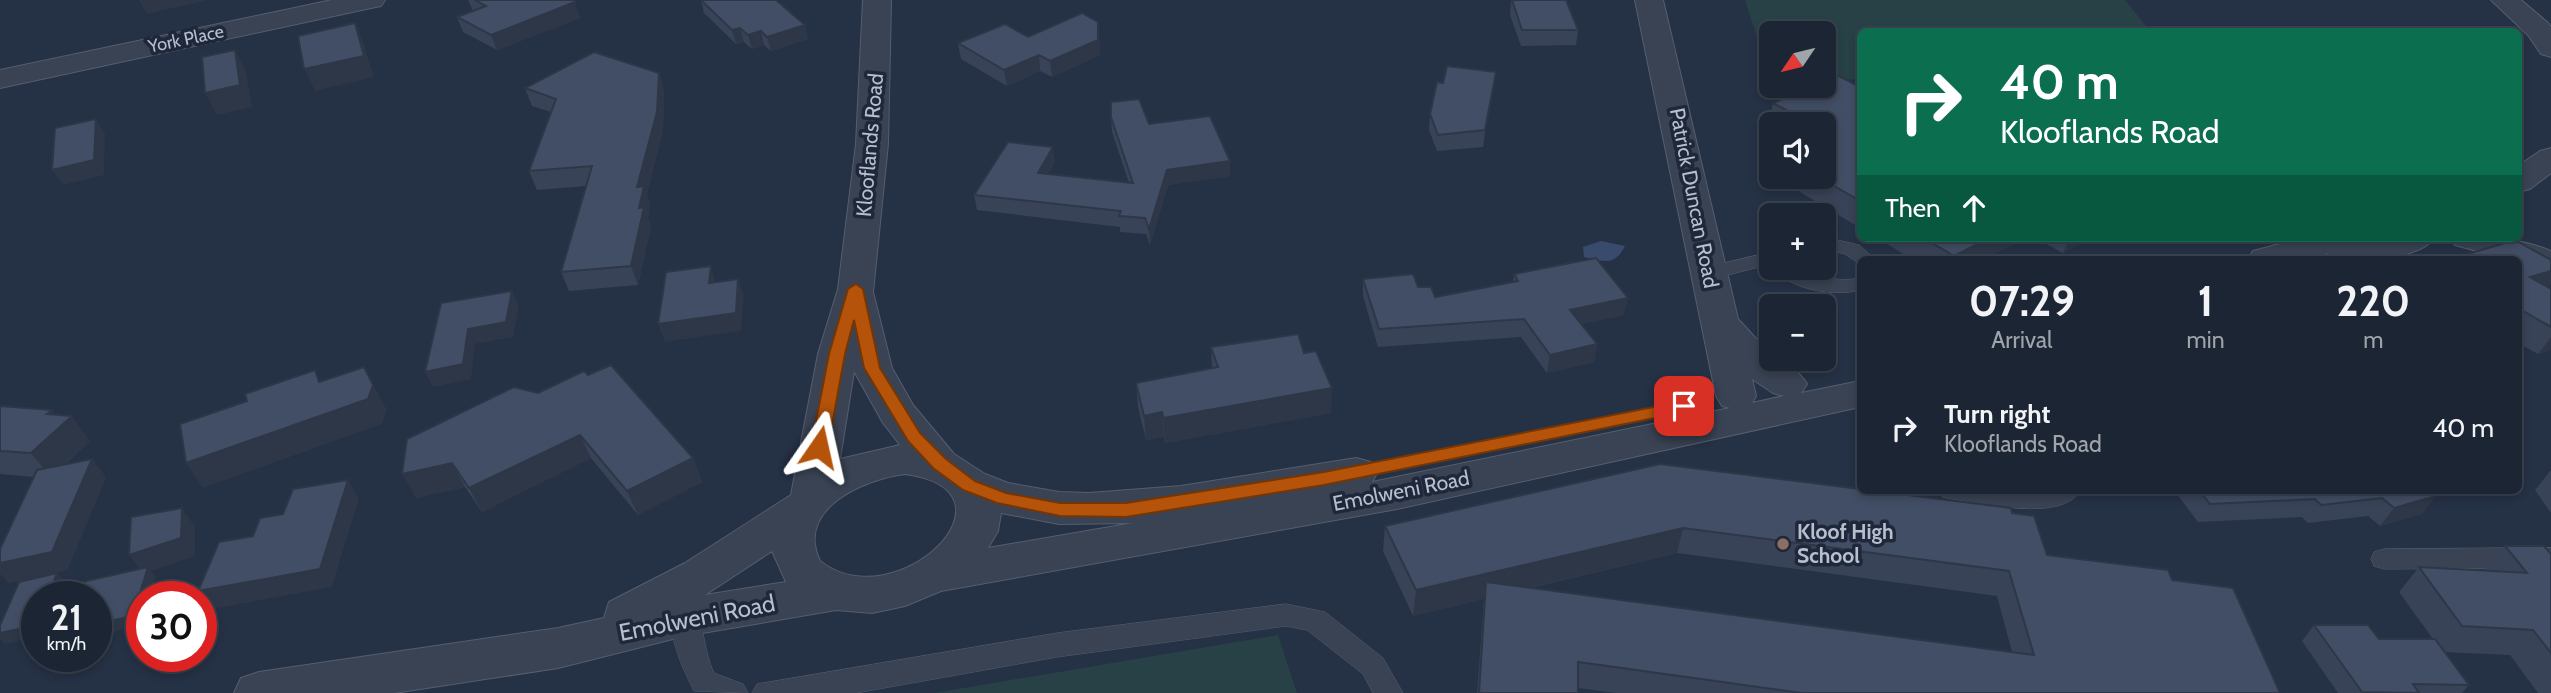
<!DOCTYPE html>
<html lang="en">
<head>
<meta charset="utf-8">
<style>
	:root { --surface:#1c2534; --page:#252d3c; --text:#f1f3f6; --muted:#a0a5ac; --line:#3a424f }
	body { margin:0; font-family:Cabin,sans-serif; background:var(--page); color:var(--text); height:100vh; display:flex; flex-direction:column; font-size:26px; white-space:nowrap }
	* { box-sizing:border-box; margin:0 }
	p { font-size:23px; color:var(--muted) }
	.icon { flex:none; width:38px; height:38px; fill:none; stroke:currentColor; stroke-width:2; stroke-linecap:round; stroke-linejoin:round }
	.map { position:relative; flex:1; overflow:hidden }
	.details { position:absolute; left:1857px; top:256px; width:665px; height:238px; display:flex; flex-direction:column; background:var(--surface); border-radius:10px; box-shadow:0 4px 10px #0003,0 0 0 2px var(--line) }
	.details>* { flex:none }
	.banner { position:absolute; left:1857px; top:28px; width:665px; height:214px; border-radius:10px; box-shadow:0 4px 10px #0003,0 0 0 2px var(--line); background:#0b6e4f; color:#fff; overflow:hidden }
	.needle { width:46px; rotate:235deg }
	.controls { position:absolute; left:1759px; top:21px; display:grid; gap:14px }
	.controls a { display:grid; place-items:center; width:77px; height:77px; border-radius:10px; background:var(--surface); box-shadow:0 4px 10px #0003,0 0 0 2px var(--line); font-size:35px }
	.speed { position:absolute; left:21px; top:581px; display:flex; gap:14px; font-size:35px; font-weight:700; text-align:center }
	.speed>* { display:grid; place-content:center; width:91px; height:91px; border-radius:50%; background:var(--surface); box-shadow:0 4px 10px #0003,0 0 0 2px var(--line); line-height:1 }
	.speed small { font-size:18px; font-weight:400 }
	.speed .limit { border:10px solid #d22; background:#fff; color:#111 }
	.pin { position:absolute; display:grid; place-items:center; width:60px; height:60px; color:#fff; margin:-30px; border-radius:14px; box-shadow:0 4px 10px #0006 }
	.me { position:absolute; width:77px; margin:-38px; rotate:11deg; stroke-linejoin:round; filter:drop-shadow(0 0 5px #0008) }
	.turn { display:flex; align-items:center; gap:24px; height:147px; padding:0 28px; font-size:32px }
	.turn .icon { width:91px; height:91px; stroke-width:2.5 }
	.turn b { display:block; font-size:49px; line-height:60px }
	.then { display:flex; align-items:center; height:66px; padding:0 28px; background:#0003; gap:14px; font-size:26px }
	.eta { display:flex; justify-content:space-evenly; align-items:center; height:119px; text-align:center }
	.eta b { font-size:42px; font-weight:700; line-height:49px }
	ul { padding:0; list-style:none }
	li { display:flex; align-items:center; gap:21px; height:105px; padding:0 28px }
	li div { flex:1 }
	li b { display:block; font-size:26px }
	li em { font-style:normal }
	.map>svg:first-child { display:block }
</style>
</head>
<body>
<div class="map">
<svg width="2551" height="693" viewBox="0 0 2551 693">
	<rect width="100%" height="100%" fill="#253145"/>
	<g fill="#274146">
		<polygon points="1745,0 2125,0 2150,31 1860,32 1860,80 1824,78 1824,33 1771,33 1769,76"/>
		<polygon points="1278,635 1297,693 934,693"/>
	</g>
	<path fill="#384b6d" d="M1601 241 1625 246C1615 266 1604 262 1584 257L1583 247Z"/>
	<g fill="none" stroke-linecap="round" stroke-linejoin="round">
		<defs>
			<g id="service">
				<polygon points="1824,237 1859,245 1875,259 1860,259 1860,264 1845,254 1824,249"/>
				<polygon points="1771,252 1771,264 1708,280 1697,274 1700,269"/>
				<path d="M1773 268C1807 266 1826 285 1860 278V290C1835 297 1790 290 1773 268Z"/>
				<path d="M1939 490H2081C2062 523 1983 503 1952 499L1943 497Z"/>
				<polygon points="2551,548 2551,568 2384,569 2374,566 2371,559 2374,552 2384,549"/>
				<polygon points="1286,604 1325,612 1383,658 1403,693 1373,693 1363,674 1307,630 1286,626 1057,657 856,693 752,693 757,684 1057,633"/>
				<path d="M685 606 695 609C705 629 704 653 714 673L743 684 748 693 694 691C684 671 664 630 675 609Z"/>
			</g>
			<g id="minor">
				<polygon points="332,0 385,0 381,6 371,8 0,88 0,70"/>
				<path d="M863 0H891L888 144 873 292 892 368 913 405 954 454 985 474 1008 483 1059 492 1089 493 1181 486 1356 458 1371 462 1377 473 1372 482 1730 408 1722 406 1716 396 1635 0H1663L1738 319 1771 355V359C1785 359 1800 373 1807 384L1801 393 1860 381V407L1397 509 941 591 905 606 872 613 836 610 685 636 558 668 394 693H234L241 678 259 672 558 628 604 618 609 602 685 563 791 495 818 354 838 289 856 144ZM854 371 883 423 900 445 840 459ZM1752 379 1773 393 1784 396 1752 403 1756 396ZM905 474C1030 491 896 621 820 561 795 508 865 479 905 474ZM1001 513 1059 524 1133 523 988 548 998 531ZM772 551 786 582 705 595Z"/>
				<polygon points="2491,0 2521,0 2548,23 2551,27 2551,57 2541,54 2528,35"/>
				<polygon points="2551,148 2551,173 2530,189 2518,192 2518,166 2540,151"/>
				<path d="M2303 238H2360L2356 244 2378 238H2434C2417 263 2352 259 2324 259L2328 253 2306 259H2248L2253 251Z"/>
				<path d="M2450 238C2485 238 2518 237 2551 251V275L2518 263V259H2506L2455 245Z"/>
			</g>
		</defs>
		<use href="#service" stroke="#555e6e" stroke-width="1"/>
		<use href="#minor" stroke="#555e6e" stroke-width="2"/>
		<use href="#service" fill="#3a4354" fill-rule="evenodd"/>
		<use href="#minor" fill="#3a4354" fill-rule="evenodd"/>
	</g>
	<g fill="#394357" fill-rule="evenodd">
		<polygon points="468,0 574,0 580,18 497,50 463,32 457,17 473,11"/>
		<polygon points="701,0 808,39 771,51 764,45 752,49 744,42 736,44 704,13"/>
		<polygon points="1511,0 1578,30 1576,45 1521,46 1510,15"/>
		<polygon points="1098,22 1100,55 1052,77 1040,71 1007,86 961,59 958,43 1028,37"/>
		<polygon points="1496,72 1483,147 1437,151 1429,130 1430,114 1443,83"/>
		<polygon points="659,73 664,91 663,130 647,194 650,205 648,217 651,226 638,285 569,291 561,272 586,186 537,190 529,171 551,112 532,106 525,88"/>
		<polygon points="1860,87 1860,228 1775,177 1824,177 1824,124 1771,124 1771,126 1768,124 1773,103"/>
		<polygon points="1111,117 1149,124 1230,176 1168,185 1150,245 1146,234 1120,232 1120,227 977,210 974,195 1055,162 1048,174 1129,183 1112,132"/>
		<polygon points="1771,145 1771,174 1761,169 1767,146"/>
		<polygon points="1877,238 2026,238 1984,259 1912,259"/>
		<polygon points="2035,238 2091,238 2063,253"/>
		<polygon points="2518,259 2551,289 2551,350 2538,354 2518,343"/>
		<polygon points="1514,274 1624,315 1581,324 1597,344 1594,362 1547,373 1521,337 1378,347 1363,296 1363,279 1418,287 1435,297 1513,282"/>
		<polygon points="1211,347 1304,353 1331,413 1165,443 1164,437 1146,440 1138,407 1136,383 1212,368"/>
		<polygon points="588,375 693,458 702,482 638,515 591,458 482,512 465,487 416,498 538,393"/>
		<polygon points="0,406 56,415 90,441 65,465 106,477 67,570 9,583 0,573 0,549 34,477 0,474"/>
		<polygon points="2550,471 2551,471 2551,513 2535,490"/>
		<polygon points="2178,490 2429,490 2422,514 2380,526 2368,516 2308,523 2302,517 2198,522 2176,493"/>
		<path d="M2012 513 2047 555 2172 580 2280 693H1616L1578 688V693H1477L1484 599 1413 616 1383 551 1385 526ZM1677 553 1997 596 2012 652 1530 588Z"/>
		<polygon points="2505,546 2551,554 2551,693 2538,693 2510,655 2444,652 2469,685 2462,693 2338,693 2302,641 2314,625 2379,639 2433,639 2399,592 2419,567 2484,570"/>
	</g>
	<g fill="#2e3747">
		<polygon points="139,0 208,0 147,14"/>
		<polygon points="575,2 580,18 497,50 491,35"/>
		<polygon points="1098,22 1100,55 1052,77 1050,61"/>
		<polygon points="355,23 364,45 374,77 315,91 304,69"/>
		<polygon points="805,25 808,39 771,51 767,37"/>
		<polygon points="740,28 744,42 736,44 732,30"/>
		<polygon points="761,31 764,45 752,49 748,35"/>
		<polygon points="235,50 246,72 252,107 217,115 205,93"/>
		<polygon points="1039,55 1040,71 1007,86 1004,70"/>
		<polygon points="1496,72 1494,88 1483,147 1485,130"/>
		<polygon points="659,73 664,91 663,130 647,194 650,205 648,217 651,226 638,285 631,266 639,208 637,187"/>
		<polygon points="96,119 105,134 104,175 63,185 52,170"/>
		<polygon points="1053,147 1055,162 1040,188 1038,173"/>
		<polygon points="1230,161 1230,176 1168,185 1150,245 1149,229 1167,170"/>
		<polygon points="1989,238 2026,238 1984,259 1953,259 1954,256"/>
		<polygon points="2070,238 2091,238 2063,253"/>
		<polygon points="711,266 716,284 709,283"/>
		<polygon points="2551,271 2551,284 2546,291 2530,277"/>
		<polygon points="738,279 744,296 741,331 665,342 658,324"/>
		<polygon points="512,291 519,306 513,337 475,344 471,379 433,387 425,372 468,329"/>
		<polygon points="1628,298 1624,315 1567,327 1570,310"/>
		<polygon points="2551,337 2551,350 2538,354"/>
		<polygon points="1597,344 1594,362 1547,373 1550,355"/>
		<polygon points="364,367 387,410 382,424 203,488 186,463"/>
		<polygon points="1332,388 1331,413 1165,443 1163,418"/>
		<polygon points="52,410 63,424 72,416 90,441 51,478 31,453 47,414"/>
		<polygon points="1162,412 1164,437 1146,440 1144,416"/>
		<polygon points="580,435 591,458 482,512 469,488"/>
		<polygon points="693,458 702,482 638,515 627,491"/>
		<polygon points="92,459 106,477 67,570 9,583 0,573 0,563"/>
		<polygon points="452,463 465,487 416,498 402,474"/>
		<polygon points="348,480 359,498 332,587 212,609 198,591"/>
		<polygon points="2436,496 2422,514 2380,526 2394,508"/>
		<polygon points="182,508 195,527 195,556 151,571 156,577 150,597 142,597 142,622 141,625 96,636 96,624 143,573 129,555"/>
		<polygon points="1683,528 1677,553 1485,598 1486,582 1484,599 1413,616 1416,590"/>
		<polygon points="57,573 66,583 60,597 51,589"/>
		<polygon points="37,625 37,637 5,644 0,639 0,633"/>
	</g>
	<g fill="#424e65" stroke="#2e3747" stroke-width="2">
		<polygon points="475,0 574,0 575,2 491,35 457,17 486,6"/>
		<polygon points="701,0 776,0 805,25 767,37 761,31 748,35 740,28 732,30"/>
		<polygon points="1512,0 1566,0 1578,30 1522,30"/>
		<polygon points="1082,13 1098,22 1098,40 1050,61 1039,55 1004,70 958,43 1005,24 1028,37"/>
		<polygon points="355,23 364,56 304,69 298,36"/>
		<polygon points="235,50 240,85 205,93 202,57"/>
		<polygon points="594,52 659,73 657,112 637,187 644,186 639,208 644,207 631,266 561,272 592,166 529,171 556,99 525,88"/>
		<polygon points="1447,66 1496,72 1485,130 1438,135 1430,114 1437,82 1443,83"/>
		<polygon points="1839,76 1860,87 1860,201 1819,177 1824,177 1824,124 1812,124 1773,103 1815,86 1824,86 1824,82"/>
		<polygon points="1139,99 1149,124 1210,116 1230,161 1167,170 1149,229 1145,218 1119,216 1121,211 974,195 1008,142 1053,147 1038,173 1133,183 1111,117 1111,102"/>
		<polygon points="96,119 94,160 52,170 55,128"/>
		<polygon points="1924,238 1989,238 1954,256"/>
		<polygon points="2515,240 2551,260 2551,271 2530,277 2551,289 2551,327 2518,308 2518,259 2451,259"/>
		<polygon points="1596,258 1628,298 1570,310 1597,344 1550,355 1524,319 1379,329 1363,279 1413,274 1418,287 1431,287 1435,297 1518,281 1514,274"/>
		<polygon points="711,266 709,283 738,279 736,313 658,324 666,272"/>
		<polygon points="512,291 506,322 468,329 463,364 425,372 441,303"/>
		<polygon points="1298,334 1304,353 1316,351 1332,388 1163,418 1162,412 1144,416 1136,383 1218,367 1211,347"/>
		<polygon points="611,365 693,458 627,491 580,435 469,488 452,463 402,474 407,439 514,387 538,393 584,371 588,375"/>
		<polygon points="364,367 373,385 368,399 186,463 180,424 247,401 245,394 315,370 319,382"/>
		<polygon points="0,406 52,410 47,414 72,416 31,453 0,451"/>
		<polygon points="92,459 52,552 0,563 0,549 37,470"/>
		<polygon points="1660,464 1860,489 1860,490 1868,490 2011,508 2012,513 2034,516 2047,555 2168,570 2172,580 2233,588 2280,693 1802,693 1578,662 1578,693 1479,693 1486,582 2034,655 2009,571 1683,528 1416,590 1385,526"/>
		<polygon points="348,480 320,569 198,591 219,542 253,536 260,518 283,514 293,489"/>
		<polygon points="2199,490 2429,490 2436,496 2394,508 2382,498 2321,505 2315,499 2210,504"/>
		<polygon points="182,508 181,538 129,555 131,517"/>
		<polygon points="2505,546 2544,546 2551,554 2551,653 2533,630 2462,626 2419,567 2527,573"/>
		<polygon points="148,567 133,616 96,624 96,597 37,597 37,625 0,633 0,625 19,582 57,573 51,589"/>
		<polygon points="2314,625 2368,625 2379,639 2435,639 2469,685 2413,684 2419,693 2362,692"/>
	</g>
	<polygon fill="#b45309" stroke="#753606" stroke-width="2" points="856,284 863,289 880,368 920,433 946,459 975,481 1006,493 1060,503 1126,503 1324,472 1684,401 1692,406 1684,412 1324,485 1126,517 1060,516 997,503 963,490 933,468 908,441 864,368 854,320 845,354 828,447 819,453 813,451 811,447 829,354 848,289"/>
	<circle fill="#8d6e63" stroke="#1e283a" stroke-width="2.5" cx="1783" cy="544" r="7"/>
	<g text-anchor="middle" stroke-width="7" stroke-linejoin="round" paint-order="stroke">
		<g font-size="18" fill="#b7bfce" stroke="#1e283a">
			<text transform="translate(186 39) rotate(-12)" y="6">York Place</text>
		</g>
		<g font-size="21" fill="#b7bfce" stroke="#1e283a">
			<text transform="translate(870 145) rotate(-85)" y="7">Klooflands Road</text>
			<text transform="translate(1694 198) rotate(79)" y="7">Patrick Duncan Road</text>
			<text transform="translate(1401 491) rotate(-11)" y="7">Emolweni Road</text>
		</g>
		<g font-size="21" font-weight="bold" fill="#b7bfce" stroke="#1e283a" text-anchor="start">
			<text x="1797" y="539">Kloof High<tspan x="1797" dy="24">School</tspan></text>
		</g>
		<g font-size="24" fill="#b7bfce" stroke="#1e283a">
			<text transform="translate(697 618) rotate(-11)" y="8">Emolweni Road</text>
		</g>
	</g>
</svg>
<div class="controls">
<a><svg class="needle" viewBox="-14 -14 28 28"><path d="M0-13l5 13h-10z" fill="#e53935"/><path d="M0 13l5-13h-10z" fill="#a0a5ac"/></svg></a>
<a><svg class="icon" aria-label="sound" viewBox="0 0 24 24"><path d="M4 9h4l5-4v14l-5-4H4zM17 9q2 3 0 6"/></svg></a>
<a>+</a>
<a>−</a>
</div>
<div class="speed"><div>21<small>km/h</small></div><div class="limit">30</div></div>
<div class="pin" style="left:1684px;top:406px;background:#d93025"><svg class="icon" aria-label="arrive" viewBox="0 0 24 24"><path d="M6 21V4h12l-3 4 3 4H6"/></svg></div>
<svg class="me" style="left:819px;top:447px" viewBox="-20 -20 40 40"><path d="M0-17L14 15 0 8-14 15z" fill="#b45309" stroke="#fff" stroke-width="4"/></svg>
<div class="banner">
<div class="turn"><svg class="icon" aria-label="right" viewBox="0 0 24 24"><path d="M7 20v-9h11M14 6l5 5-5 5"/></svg><div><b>40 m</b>Klooflands Road</div></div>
<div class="then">Then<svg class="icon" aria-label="ahead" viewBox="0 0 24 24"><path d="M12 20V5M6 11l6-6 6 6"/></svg></div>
</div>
<section class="details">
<div class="eta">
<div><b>07:29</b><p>Arrival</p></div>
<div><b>1</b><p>min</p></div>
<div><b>220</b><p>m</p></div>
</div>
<ul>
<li><svg class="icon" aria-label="right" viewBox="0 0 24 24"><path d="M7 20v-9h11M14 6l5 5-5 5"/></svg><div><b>Turn right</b><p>Klooflands Road</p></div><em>40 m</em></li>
</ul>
</section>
</div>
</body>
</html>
